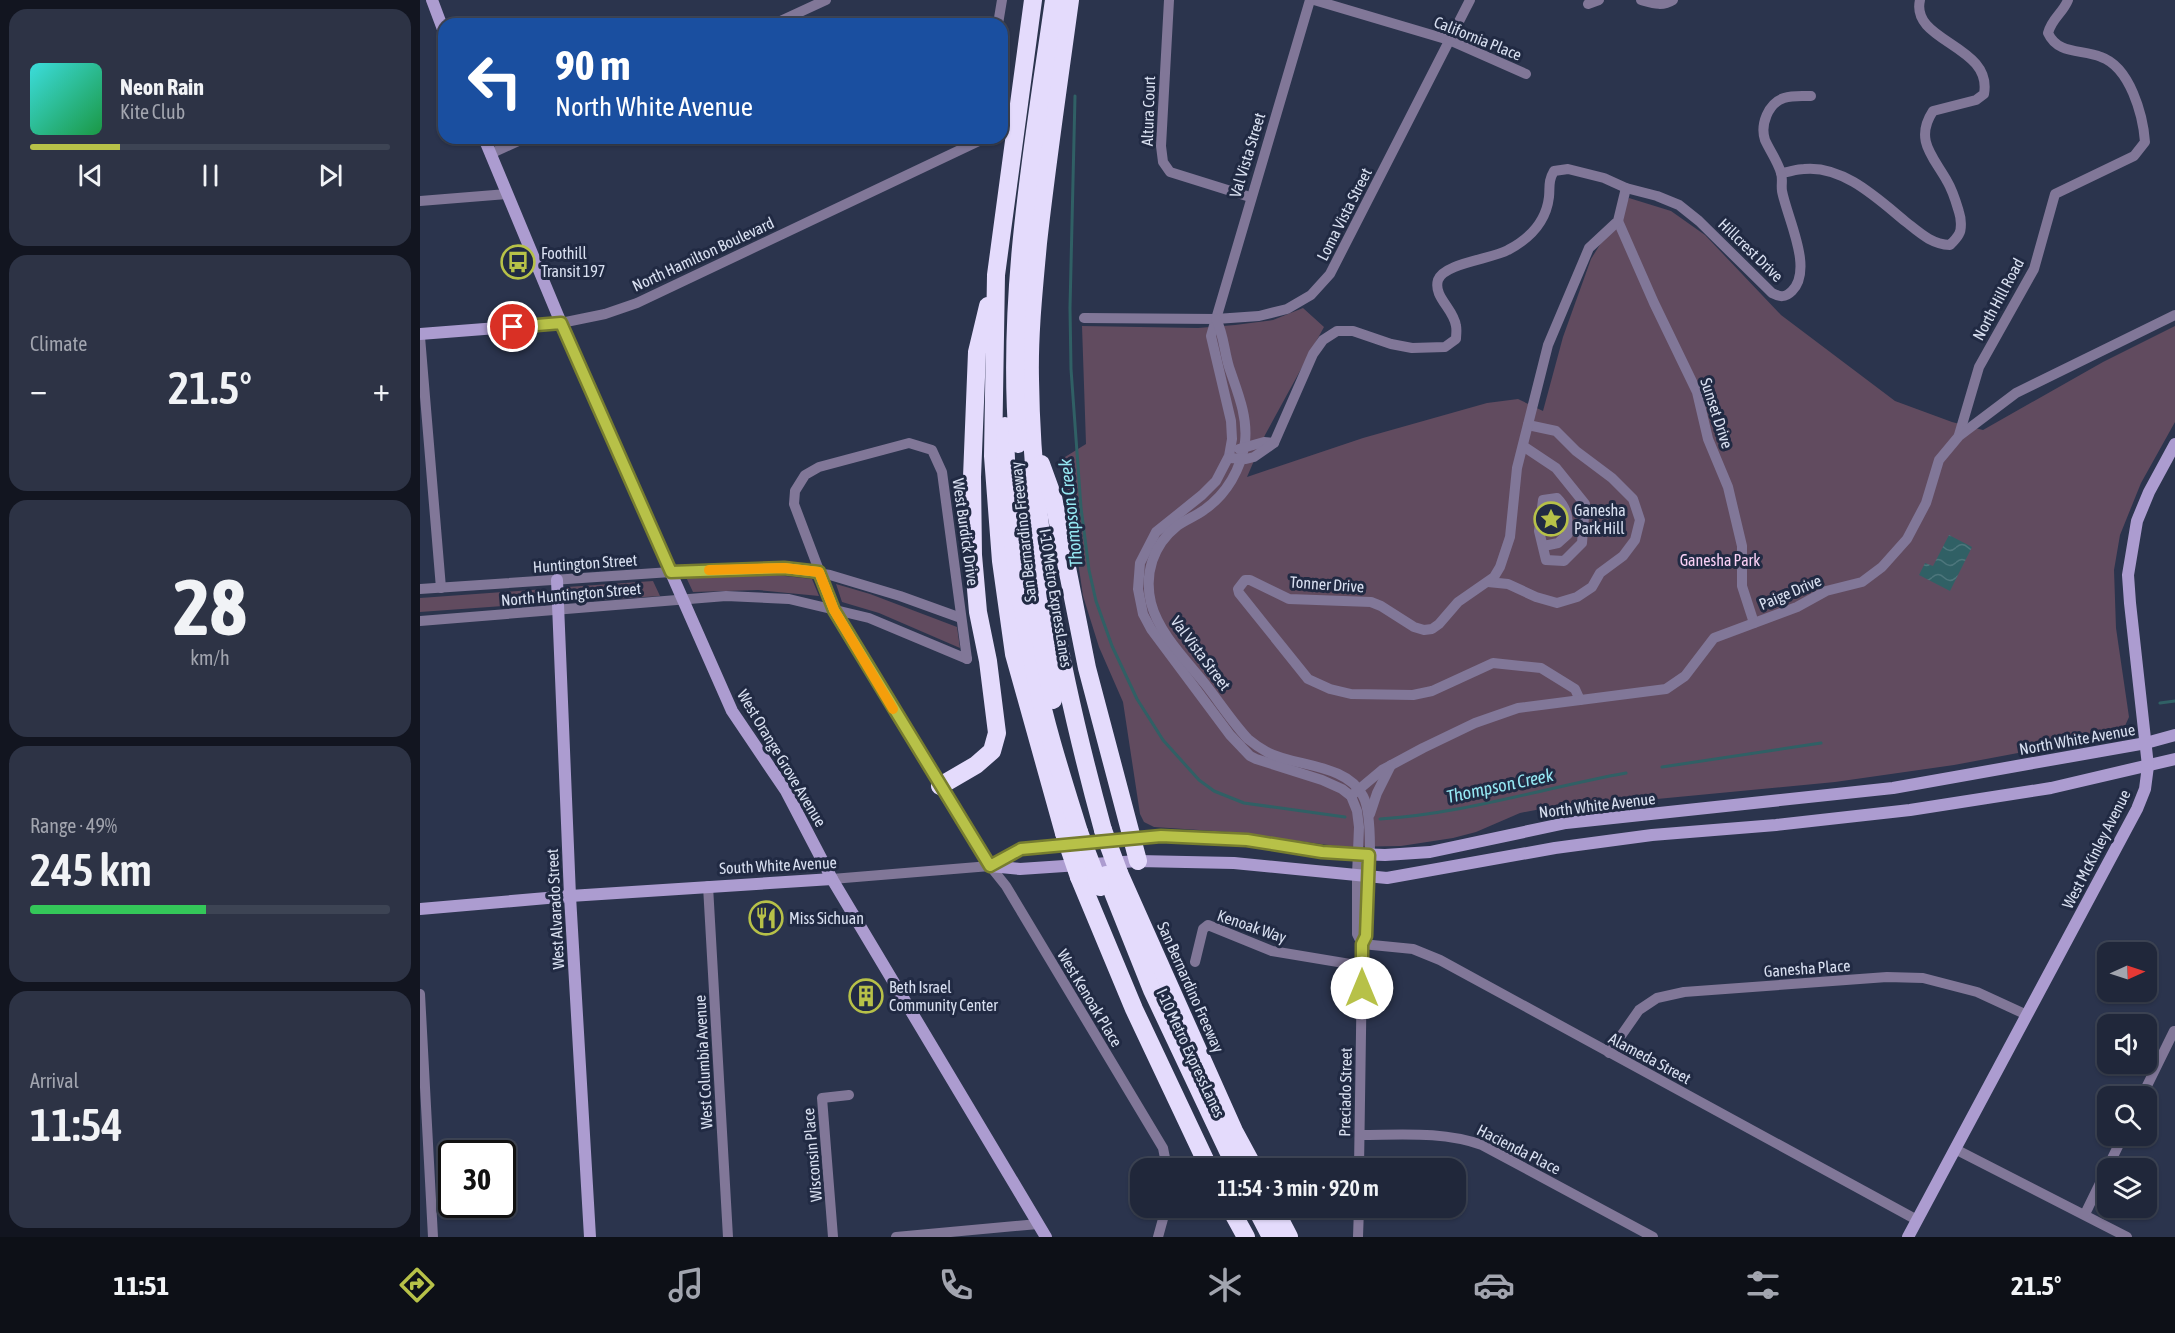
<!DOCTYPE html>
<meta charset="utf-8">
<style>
body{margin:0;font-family:"Asap Condensed",sans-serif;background:#2d3345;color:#f1f3f6;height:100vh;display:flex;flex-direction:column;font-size:22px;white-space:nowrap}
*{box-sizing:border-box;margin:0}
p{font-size:20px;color:#a2a5af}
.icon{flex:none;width:33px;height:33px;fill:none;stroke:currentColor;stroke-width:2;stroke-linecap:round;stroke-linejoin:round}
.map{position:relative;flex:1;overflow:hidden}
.panel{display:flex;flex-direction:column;gap:9px;padding:9px;background:#121520;width:420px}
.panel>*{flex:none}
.top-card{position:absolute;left:18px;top:18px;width:570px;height:126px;border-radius:18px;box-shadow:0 2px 4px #0004,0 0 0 2px #3d4454;background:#1a4fa0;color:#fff;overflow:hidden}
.needle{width:39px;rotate:87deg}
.buttons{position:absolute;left:1677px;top:942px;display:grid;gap:12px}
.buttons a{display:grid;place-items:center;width:60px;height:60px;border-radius:12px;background:#20273a;box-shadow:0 2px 4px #0004,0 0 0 2px #3d4454;font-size:30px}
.speed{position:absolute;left:18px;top:1140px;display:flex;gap:12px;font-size:30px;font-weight:700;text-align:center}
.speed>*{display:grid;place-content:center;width:78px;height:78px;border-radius:50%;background:#20273a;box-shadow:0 2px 4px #0004,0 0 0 2px #3d4454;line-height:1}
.speed .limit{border:3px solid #111;border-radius:9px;background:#fff;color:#111}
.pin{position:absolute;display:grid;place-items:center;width:51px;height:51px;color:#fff;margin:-26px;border:3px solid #fff;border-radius:50%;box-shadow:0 2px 6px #0007}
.me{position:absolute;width:66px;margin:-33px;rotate:0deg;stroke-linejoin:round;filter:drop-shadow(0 0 4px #0008)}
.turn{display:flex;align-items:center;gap:21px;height:126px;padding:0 18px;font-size:27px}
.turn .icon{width:78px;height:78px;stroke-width:2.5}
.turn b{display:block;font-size:42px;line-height:51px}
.big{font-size:45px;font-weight:600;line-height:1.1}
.panel .card{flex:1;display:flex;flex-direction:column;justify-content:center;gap:9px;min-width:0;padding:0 21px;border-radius:18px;background:#2d3345}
.panel .dial{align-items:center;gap:0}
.dial b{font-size:78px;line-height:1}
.song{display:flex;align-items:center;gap:18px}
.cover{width:72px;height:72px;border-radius:9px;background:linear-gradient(135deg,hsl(180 70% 55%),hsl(140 70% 35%))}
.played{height:6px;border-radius:3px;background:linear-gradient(90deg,#b7c148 25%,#3d4454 25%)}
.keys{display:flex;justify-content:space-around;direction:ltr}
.heat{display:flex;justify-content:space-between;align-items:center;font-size:33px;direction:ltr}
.charge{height:9px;border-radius:4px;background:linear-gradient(90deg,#34c759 49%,#3d4454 0)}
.trip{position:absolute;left:710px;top:1158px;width:336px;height:60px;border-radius:18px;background:#20273a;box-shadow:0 2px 4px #0004,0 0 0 2px #3d4454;font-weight:600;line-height:60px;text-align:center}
.tab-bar{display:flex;height:96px;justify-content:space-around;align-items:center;background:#0d1017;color:#a2a5af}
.tab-bar .icon{width:42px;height:42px}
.tab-bar .current{color:#b7c148}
.tab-bar b{font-size:27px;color:#f1f3f6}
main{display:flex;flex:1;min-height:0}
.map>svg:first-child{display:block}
.green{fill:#614b5f}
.water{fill:url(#water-waves)}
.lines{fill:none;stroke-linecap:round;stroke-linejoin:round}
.stream{stroke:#306065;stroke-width:3}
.street{stroke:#817798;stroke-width:10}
.secondary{stroke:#ac9cd0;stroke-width:12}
.highway{stroke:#e4dbfc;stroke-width:18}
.highway-bridge{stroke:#e4dbfc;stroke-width:18}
.route-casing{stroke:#777d2f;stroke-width:15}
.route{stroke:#b7c148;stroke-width:10}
.slow{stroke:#f59e0b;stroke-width:10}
.labels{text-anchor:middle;stroke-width:6;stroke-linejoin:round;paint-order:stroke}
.street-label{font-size:16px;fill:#d9e0f1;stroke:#212a43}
.poi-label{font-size:16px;fill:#d9e0f1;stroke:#212a43;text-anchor:start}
.park-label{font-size:16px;fill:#fad1f6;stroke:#212a43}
.water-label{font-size:18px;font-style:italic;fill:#95e8f3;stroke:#212a43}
</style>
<main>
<section class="panel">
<div class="card">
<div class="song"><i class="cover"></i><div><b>Neon Rain</b><p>Kite Club</p></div></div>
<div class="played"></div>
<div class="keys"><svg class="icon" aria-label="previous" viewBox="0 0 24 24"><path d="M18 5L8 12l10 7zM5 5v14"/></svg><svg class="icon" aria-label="pause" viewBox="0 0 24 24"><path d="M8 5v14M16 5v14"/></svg><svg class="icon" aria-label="next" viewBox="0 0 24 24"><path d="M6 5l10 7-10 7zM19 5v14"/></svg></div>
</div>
<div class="card"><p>Climate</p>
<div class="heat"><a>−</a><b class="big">21.5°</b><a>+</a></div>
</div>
<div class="card dial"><b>28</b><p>km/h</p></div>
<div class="card"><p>Range · 49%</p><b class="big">245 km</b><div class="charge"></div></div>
<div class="card"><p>Arrival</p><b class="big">11:54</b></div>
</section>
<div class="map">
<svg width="1755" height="1237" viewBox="0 0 1755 1237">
<defs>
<pattern id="water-waves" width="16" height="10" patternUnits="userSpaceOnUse" patternTransform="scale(1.5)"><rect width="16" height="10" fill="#306065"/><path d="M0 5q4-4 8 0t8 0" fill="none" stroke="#4d767c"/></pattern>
</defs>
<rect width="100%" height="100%" fill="#2b344d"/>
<g class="green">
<polygon points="1209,198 1251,211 1285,235 1361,315 1475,401 1532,422 1563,430 1683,362 1755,326 1755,422 1721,483 1700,535 1694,570 1696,628 1709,717 1704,728 1695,735 1534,765 1415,782 1237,799 1152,803 1100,813 1056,832 1033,838 981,846 924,847 809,832 734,827 724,822 720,814 703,702 679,647 663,596 647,486 645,457 666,444 662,326 778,328 815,325 853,320 883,308 904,327 845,435 827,477 943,438 1067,403 1098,399 1123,411 1143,337 1171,259"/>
<polygon points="327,572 392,579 399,596 338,590 273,592 266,577"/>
<polygon points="233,581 240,596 148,602 147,587"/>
<polygon points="416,584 450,594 537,627 540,648 459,613 422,602"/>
<polygon points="125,589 127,603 0,612 0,598"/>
</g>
<polygon class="water" points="1529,535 1552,547 1530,591 1499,575 1505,563 1513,566"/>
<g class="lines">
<g class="stream">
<polyline points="655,96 650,308 651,369 661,508 669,570 676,601 692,646 717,699 743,740 779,780 794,791 824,803 925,817"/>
<polyline points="1740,703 1755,701"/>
<polyline points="1242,767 1401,743"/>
<path d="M960,819C1043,814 1123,788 1206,773"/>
</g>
<g class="street">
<polyline points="749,0 741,146 743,162 750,172 830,197"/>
<polyline points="890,0 791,336 811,421 812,439 809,456 796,481 782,495 736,532 720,563 718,589 723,614 731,629 810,735 830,756 836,759 902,780 922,789 931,796 937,811 939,827 937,875 937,934 942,944 942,966 939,1168"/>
<polyline points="894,0 1029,40 1106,74"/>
<path d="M1221,0C1232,3 1242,7 1253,0"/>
<polyline points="1168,4 1179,0"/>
<polyline points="354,24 406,0"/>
<polyline points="578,24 582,0"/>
<polyline points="70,154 105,138"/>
<path d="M1361,173C1369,172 1377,169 1384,169C1423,165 1458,199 1486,222C1500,233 1511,244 1530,245C1533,242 1537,238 1539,234C1542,229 1541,218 1539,212C1536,202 1533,191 1527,181C1513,156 1494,140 1513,111L1556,100L1564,94C1573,45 1490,42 1500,0"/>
<polyline points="0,201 87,194"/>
<polyline points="1198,221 1234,303 1277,392 1288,439 1308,487 1322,546 1322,586 1334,623"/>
<polyline points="664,318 796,319 839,316 867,309 891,295 910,274 1050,0"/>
<path d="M796,319C804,335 804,351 809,367C817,391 828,416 825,442C821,469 807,494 784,510C776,516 765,520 757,526C733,545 724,574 731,603C739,634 767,661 786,685C800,703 813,723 828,739C834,744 840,748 847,752C875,767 926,763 943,796C956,820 947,906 946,936L942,944"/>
<polyline points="141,323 185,314 217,303 561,140 561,138"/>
<polyline points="0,337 21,588"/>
<path d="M1539,435L1559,367L1614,269L1635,194L1714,156L1725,142C1723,115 1710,67 1681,57C1662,49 1638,55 1628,33C1632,18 1643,13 1648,0"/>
<path d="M1103,446L1136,468L1165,504L1162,543L1144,561L1126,560L1119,531L1123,500L1137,498C1148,509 1148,519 1148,534L1138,543L1124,546"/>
<polyline points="819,449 844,442 854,443"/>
<path d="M809,458L826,459L834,457L854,443L893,354L903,340L917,331H933L971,344L992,348L1025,347L1036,339C1036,335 1037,330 1036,326C1034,309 1013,297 1018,280C1024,263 1072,259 1088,250C1109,239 1126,222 1129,197C1130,187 1128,181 1134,171L1148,169L1184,178L1206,188L1237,196L1259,205L1279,221L1352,293C1360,297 1365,298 1372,291C1394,269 1367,218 1362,191C1361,185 1363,179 1361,173C1358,162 1350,151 1345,140C1340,125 1348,103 1364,98C1373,95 1382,96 1391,96"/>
<polyline points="1068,582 1088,584 1116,597 1137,603 1157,597 1172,587 1180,573 1203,556 1215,540 1220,520 1213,499 1192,478 1156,451 1136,431 1108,425"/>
<polyline points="0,589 251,572 364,568 410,575 480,596 541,618"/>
<polyline points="0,621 306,596 369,599 449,618 547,659"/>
<polyline points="1160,700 1155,689 1121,668 1073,663 1012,691 993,695 931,694 910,689 888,679 819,593 818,589 825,580 830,580 869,599 951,602 961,606 994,627 1004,630 1012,629 1019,624 1038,602 1074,577 1080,567 1090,537 1097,468 1128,345 1169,248 1198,221 1206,188"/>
<polyline points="520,786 414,610 374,504 375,491 385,475 399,467 489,443 512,450 522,472 547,659"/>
<polyline points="931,796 962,770 1003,748 1055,723 1098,708 1246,689 1265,676 1294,638 1377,607 1406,591 1442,582 1462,567 1487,539 1506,503 1519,460 1539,436 1596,393 1755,315"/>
<polyline points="950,814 957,793 971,765"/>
<polyline points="412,879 570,866 586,886 743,1148 747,1168"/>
<polyline points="288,886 308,1237"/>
<polyline points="942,944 993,949 1020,960 1497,1220"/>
<polyline points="775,962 783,929 788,925 852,951 942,966"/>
<polyline points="0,994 13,1237"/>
<polyline points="1189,1053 1219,1010 1237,998 1264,992 1467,977 1503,978 1557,992 1607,1015"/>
<polyline points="1722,1096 1754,1031"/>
<path d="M940,1135C981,1135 1022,1131 1062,1145L1233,1237"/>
<polyline points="1535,1149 1707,1237"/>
<polyline points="1665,1214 1703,1136"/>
<polyline points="413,1237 402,1098 429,1095"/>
<polyline points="476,1237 618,1224"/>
<polyline points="738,1237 746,1208"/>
<polyline points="938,1237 939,1208"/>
</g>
<g class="secondary">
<polyline points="12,0 24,32"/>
<polyline points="64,138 141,323 312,711 366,791 412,879 626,1237"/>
<polyline points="0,334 141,323"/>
<polyline points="137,580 150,896 170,1237"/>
<polyline points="520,786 570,866"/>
<polyline points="570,866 601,849 741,836 827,840 902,852 937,854 965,855 1010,852 1146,823 1473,788 1726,743 1755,735"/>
<polyline points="570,866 600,869 718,861 814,863 967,878 1135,848 1232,835 1356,825 1490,810 1631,788 1755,759"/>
<polyline points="0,909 150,896 412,879"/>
<polyline points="1488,1237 1717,809 1725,789 1728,766 1710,603 1708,575 1717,521 1729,492 1755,444"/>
</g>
<g class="highway">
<polyline points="613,0 576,275 573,456 581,561 594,654 644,833"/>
<path d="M650,0C639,81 627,162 618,243C614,288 609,333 610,379C612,535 642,680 683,830"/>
<path d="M585,426C586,509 598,593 615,674C626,728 643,780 659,832"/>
<path d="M598,444C586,295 613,147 634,0"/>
<polyline points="621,464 633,497 667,668 718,861"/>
<path d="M601,487C608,558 617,630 633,700"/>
<polyline points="520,786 556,765 572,751 577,733 568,661 558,612 553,555 552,477 557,352 568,306"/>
<polyline points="699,873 814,1131 834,1168"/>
<polyline points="686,875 732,990 816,1168"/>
<polyline points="659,877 714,1009 789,1168"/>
<polyline points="810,1208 826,1237"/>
<polyline points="836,1208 851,1237"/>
<polyline points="854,1208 869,1237"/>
</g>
<g class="highway-bridge">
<polyline points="683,830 699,873"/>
<polyline points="659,832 680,887"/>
<polyline points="644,833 659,877"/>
</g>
</g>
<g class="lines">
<defs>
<polyline id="route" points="93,327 141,323 251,572 364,568 399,572 414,610 570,866 601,849 741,836 827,840 902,852 949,855 946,936 942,944 942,988"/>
</defs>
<use href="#route" class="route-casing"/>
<use href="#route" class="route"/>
<polyline class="slow" points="289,570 364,568 399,572 414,610 473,709"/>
</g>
<defs>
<symbol id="bus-ring" viewBox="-11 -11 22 22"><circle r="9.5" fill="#212a43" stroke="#b7c148" stroke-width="1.5"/><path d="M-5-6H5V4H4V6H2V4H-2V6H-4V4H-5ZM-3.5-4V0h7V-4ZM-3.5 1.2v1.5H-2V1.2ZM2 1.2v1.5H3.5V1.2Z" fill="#b7c148"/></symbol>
<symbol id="sight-ring" viewBox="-11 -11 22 22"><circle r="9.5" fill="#212a43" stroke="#b7c148" stroke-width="1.5"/><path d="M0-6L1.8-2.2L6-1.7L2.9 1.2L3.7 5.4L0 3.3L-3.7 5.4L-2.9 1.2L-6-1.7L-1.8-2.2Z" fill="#b7c148"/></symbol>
<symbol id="restaurant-ring" viewBox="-11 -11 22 22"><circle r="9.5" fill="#212a43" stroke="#b7c148" stroke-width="1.5"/><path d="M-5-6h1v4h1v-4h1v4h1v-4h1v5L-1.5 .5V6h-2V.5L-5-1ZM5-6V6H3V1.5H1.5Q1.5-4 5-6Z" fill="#b7c148"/></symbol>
<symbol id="building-ring" viewBox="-11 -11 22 22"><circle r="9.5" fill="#212a43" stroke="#b7c148" stroke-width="1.5"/><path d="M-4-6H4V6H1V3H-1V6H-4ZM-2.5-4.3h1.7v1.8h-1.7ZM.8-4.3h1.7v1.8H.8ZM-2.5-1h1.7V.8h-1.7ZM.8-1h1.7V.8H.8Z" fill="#b7c148"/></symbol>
</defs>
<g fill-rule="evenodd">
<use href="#bus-ring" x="79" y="243" width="38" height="38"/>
<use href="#sight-ring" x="1112" y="500" width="38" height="38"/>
<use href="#restaurant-ring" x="327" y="899" width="38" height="38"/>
<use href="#building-ring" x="427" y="977" width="38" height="38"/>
</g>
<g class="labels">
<g class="street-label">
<text transform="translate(1058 38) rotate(22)" y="6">California Place</text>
<text transform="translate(728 111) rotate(-88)" y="6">Altura Court</text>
<text transform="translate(827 155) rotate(-73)" y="6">Val Vista Street</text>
<text transform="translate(924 214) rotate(-63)" y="6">Loma Vista Street</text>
<text transform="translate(1331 250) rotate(44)" y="6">Hillcrest Drive</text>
<text transform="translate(283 254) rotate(-25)" y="6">North Hamilton Boulevard</text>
<text transform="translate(1578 299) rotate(-62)" y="6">North Hill Road</text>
<text transform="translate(1297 413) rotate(72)" y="6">Sunset Drive</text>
<text transform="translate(546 532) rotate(82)" y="6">West Burdick Drive</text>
<text transform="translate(603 532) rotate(-96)" y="6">San Bernardino Freeway</text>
<text transform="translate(165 563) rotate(-4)" y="6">Huntington Street</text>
<text transform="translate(907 584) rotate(4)" y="6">Tonner Drive</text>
<text transform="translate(1370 592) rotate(-23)" y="6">Paige Drive</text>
<text transform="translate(151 594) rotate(-5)" y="6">North Huntington Street</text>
<text transform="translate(636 598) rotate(81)" y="6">I-10 Metro ExpressLanes</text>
<text transform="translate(781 653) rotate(53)" y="6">Val Vista Street</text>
<text transform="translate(1657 739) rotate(-10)" y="6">North White Avenue</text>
<text transform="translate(362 758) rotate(59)" y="6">West Orange Grove Avenue</text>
<text transform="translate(1177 805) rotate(-7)" y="6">North White Avenue</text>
<text transform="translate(1676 849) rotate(-63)" y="6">West McKinley Avenue</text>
<text transform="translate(358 865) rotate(-3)" y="6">South White Avenue</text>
<text transform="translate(135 909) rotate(-93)" y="6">West Alvarado Street</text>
<text transform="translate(832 926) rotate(19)" y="6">Kenoak Way</text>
<text transform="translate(1387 968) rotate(-4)" y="6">Ganesha Place</text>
<text transform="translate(771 987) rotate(66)" y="6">San Bernardino Freeway</text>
<text transform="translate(670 998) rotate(59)" y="6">West Kenoak Place</text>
<text transform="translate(771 1053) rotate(65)" y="6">I-10 Metro ExpressLanes</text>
<text transform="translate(1230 1058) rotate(28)" y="6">Alameda Street</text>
<text transform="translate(283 1062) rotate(-93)" y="6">West Columbia Avenue</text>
<text transform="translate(925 1092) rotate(-89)" y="6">Preciado Street</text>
<text transform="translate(1099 1149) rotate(27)" y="6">Hacienda Place</text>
<text transform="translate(392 1155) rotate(-95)" y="6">Wisconsin Place</text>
</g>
<g class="poi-label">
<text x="121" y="259">Foothill<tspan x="121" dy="18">Transit 197</tspan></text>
<text x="1154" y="516">Ganesha<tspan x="1154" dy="18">Park Hill</tspan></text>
<text x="369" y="924">Miss Sichuan</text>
<text x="469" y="993">Beth Israel<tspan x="469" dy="18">Community Center</tspan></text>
</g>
<g class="park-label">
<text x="1300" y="566">Ganesha Park</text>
</g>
<g class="water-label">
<text transform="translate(651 513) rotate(-96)" y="6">Thompson Creek</text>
<text transform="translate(1080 786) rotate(-12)" y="6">Thompson Creek</text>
</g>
</g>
</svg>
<div class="buttons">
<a><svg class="needle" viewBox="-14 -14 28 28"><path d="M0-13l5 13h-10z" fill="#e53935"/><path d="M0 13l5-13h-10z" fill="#a2a5af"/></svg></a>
<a><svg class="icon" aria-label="sound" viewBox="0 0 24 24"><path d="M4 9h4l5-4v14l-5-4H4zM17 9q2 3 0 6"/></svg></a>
<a><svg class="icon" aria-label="search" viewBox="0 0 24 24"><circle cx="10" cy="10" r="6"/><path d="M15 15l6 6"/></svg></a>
<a><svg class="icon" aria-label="layers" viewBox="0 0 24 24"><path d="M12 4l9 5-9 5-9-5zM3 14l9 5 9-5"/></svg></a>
</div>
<div class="speed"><div class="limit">30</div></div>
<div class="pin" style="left:93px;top:327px;background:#d93025"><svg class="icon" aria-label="arrive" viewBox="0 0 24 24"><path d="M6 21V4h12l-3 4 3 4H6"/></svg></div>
<svg class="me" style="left:942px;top:988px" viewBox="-20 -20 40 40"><circle r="19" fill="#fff"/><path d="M0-13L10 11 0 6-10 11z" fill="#b7c148"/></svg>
<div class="trip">11:54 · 3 min · 920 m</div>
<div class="top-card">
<div class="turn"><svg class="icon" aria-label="left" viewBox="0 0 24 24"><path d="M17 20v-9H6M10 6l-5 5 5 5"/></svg><div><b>90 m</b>North White Avenue</div></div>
</div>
</div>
</main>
<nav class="tab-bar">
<b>11:51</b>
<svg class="icon current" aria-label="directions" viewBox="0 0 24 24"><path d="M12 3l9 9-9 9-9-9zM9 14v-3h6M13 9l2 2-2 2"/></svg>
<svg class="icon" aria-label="music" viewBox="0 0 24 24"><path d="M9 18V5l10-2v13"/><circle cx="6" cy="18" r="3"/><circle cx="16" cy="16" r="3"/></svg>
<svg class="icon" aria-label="phone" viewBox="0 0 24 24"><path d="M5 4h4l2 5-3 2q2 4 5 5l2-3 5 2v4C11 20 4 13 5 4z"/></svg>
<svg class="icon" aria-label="climate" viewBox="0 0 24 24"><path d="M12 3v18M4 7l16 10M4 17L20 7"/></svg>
<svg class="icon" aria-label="car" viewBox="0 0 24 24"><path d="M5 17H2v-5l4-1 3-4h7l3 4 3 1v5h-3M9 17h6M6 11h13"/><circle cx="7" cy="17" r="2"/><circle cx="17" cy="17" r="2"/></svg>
<svg class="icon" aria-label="filters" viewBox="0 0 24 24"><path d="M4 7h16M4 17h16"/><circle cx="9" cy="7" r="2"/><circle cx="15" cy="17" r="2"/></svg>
<b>21.5°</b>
</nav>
